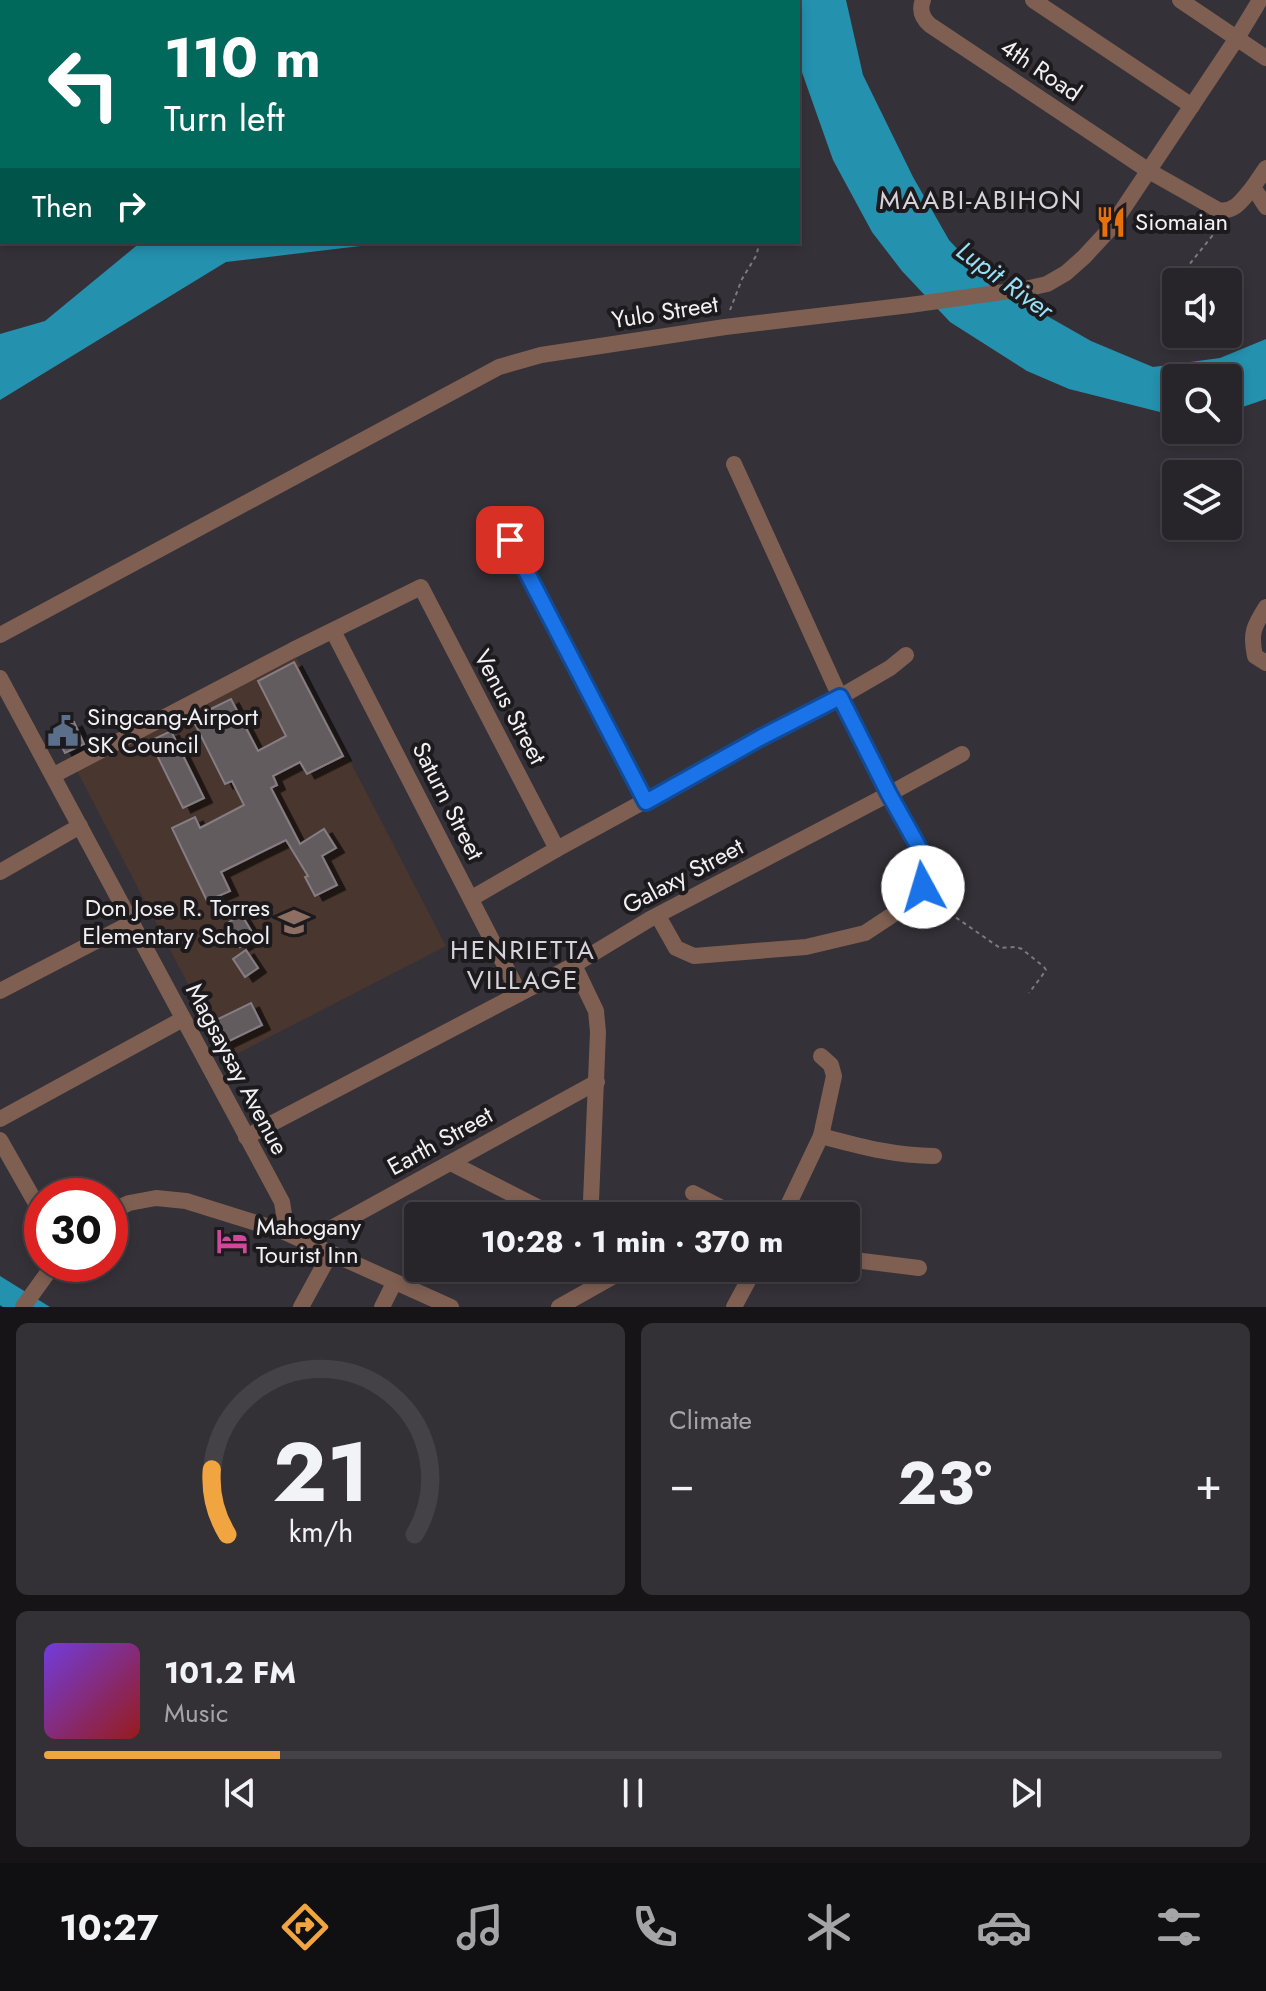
<!DOCTYPE html>
<meta charset="utf-8">
<style>
body{margin:0;font-family:Jost,sans-serif;background:#343136;color:#f1f3f6;height:100vh;display:flex;flex-direction:column;font-size:30px;white-space:nowrap}
*{box-sizing:border-box;margin:0}
p{font-size:26px;color:#a5a5a8}
.icon{flex:none;width:44px;height:44px;fill:none;stroke:currentColor;stroke-width:2;stroke-linecap:round;stroke-linejoin:round}
.map{position:relative;height:1307px;overflow:hidden}
.details{display:flex;flex-direction:column;gap:16px;padding:16px;background:#161417;flex:1}
.details>*{flex:none}
.banner{position:absolute;left:0px;top:0px;width:800px;height:244px;box-shadow:0 4px 12px #0003,0 0 0 2px #444247;background:#00695c;color:#fff;overflow:hidden}
.fabs{position:absolute;left:1162px;top:268px;display:grid;gap:16px}
.fabs a{display:grid;place-items:center;width:80px;height:80px;border-radius:8px;background:#28252a;box-shadow:0 4px 12px #0003,0 0 0 2px #444247;font-size:40px}
.speed{position:absolute;left:24px;top:1178px;display:flex;gap:16px;font-size:40px;font-weight:700;text-align:center}
.speed>*{display:grid;place-content:center;width:104px;height:104px;border-radius:50%;background:#28252a;box-shadow:0 4px 12px #0003,0 0 0 2px #444247;line-height:1}
.speed .limit{border:12px solid #d22;background:#fff;color:#111}
.pin{position:absolute;display:grid;place-items:center;width:68px;height:68px;color:#fff;margin:-34px;border-radius:16px;box-shadow:0 4px 12px #0006}
.me{position:absolute;width:88px;margin:-44px;rotate:354deg;stroke-linejoin:round;filter:drop-shadow(0 0 6px #0008)}
.turn{display:flex;align-items:center;gap:28px;height:168px;padding:0 32px;font-size:36px}
.turn .icon{width:104px;height:104px;stroke-width:2.5}
.turn b{display:block;font-size:56px;line-height:68px}
.then{display:flex;align-items:center;height:76px;padding:0 32px;background:#0003;gap:16px;font-size:30px}
.big{font-size:60px;font-weight:700;line-height:1.1}
.details .tile{flex:1;display:flex;flex-direction:column;justify-content:center;gap:12px;min-width:0;padding:0 28px;border-radius:12px;background:#343136}
.details .dial{align-items:center;gap:0}
.dial svg{height:208px;overflow:visible;fill:none;stroke:#444247;stroke-width:7;stroke-linecap:round;text-anchor:middle}
.dial text{fill:#f1f3f6;stroke:none}
.song{display:flex;align-items:center;gap:24px}
.cover{width:96px;height:96px;border-radius:12px;background:linear-gradient(135deg,hsl(260 70% 55%),hsl(0 70% 35%))}
.played{height:8px;border-radius:4px;background:linear-gradient(90deg,#f1a540 20%,#444247 20%)}
.keys{display:flex;justify-content:space-around;direction:ltr}
.heat{display:flex;justify-content:space-between;align-items:center;font-size:44px;direction:ltr}
.details .tiles{flex:1;display:grid;gap:16px;grid-template-columns:1fr 1fr}
.tile:last-child{grid-column:span 2}
.trip{position:absolute;left:404px;top:1202px;width:456px;height:80px;border-radius:8px;background:#28252a;box-shadow:0 4px 12px #0003,0 0 0 2px #444247;font-weight:700;line-height:80px;text-align:center}
.dock{display:flex;height:128px;justify-content:space-around;align-items:center;background:#100f11;color:#a5a5a8}
.dock .icon{width:56px;height:56px}
.dock .selected{color:#f1a540}
.dock b{font-size:36px;color:#f1f3f6}
.map>svg:first-child{display:block}
.education{fill:#49362e}
.water{fill:#2491af}
.building{fill:#625b5f;stroke:#857d83;stroke-width:2;filter:url(#shadow)}
.lines{fill:none;stroke-linecap:round;stroke-linejoin:round}
.path{stroke:#7c797f;stroke-width:2;stroke-dasharray:4 4;stroke-linecap:butt}
.minor{stroke:#7f5f52;stroke-width:16}
.route-casing{stroke:#114b97;stroke-width:20}
.route{stroke:#1a73e8;stroke-width:14}
.labels{text-anchor:middle;stroke-width:8;stroke-linejoin:round;paint-order:stroke}
.street-label{font-size:24px;fill:#f3f0f4;stroke:#1c1a1d}
.poi-label{font-size:24px;fill:#f3f0f4;stroke:#1c1a1d;text-anchor:start}
.neighbourhood-label{font-size:26px;letter-spacing:2px;fill:#d7d2da;stroke:#1c1a1d}
.water-label{font-size:26px;font-style:italic;fill:#97e0f8;stroke:#1c1a1d}
</style>
<div class="map">
<svg width="1266" height="1307" viewBox="0 0 1266 1307">
<defs>
<filter id="shadow"><feDropShadow dx="8" dy="4.5" stdDeviation="0" flood-color="#0009"/></filter>
</defs>
<rect width="100%" height="100%" fill="#353138"/>
<polygon class="education" points="295,655 446,946 227,1059 76,769"/>
<g class="water">
<polygon points="243,0 451,0 451,2 240,2"/>
<polygon points="781,0 846,0 863,75 913,177 949,240 989,283 1091,341 1153,367 1220,358 1266,339 1266,399 1228,412 1228,378 1176,378 1176,413 1164,413 1069,389 1027,371 950,322 902,271 872,232 833,160 798,61 798,2 781,2"/>
<polygon points="141,242 373,242 369,245 226,262 0,400 0,334 45,321"/>
<polygon points="0,1276 50,1307 3,1307 0,1305"/>
</g>
<g class="building">
<polygon points="294,662 343,756 307,774 300,762 273,776 277,785 271,788 300,844 324,829 336,848 322,856 337,885 315,896 305,877 308,876 286,840 221,872 230,891 207,901 172,828 195,817 200,828 244,805 232,781 225,784 192,718 231,699 258,751 286,736 258,681"/>
<polygon points="74,722 84,744 65,753 54,731"/>
<polygon points="171,731 204,798 183,808 150,741"/>
<polygon points="241,914 255,937 240,947 225,925"/>
<polygon points="246,950 258,968 245,977 233,959"/>
<polygon points="251,1003 262,1025 221,1045 210,1023"/>
</g>
<g class="lines">
<g class="path">
<polyline points="722,2 723,0"/>
<polyline points="1180,276 1221,225"/>
<polyline points="730,310 742,279 756,256 760,242"/>
<polyline points="931,898 935,903 1000,948 1016,947 1022,949 1044,967 1046,970 1044,973 1029,993"/>
</g>
<g class="minor">
<polyline points="83,0 85,2"/>
<polyline points="173,0 174,2"/>
<path d="M923,0C919,10 922,18 930,25L1149,171L1218,210C1235,213 1243,199 1253,187"/>
<polyline points="1033,0 1192,106"/>
<polyline points="1180,0 1266,58"/>
<polyline points="38,2 41,0"/>
<polyline points="1266,168 1253,187 1266,207"/>
<polyline points="497,514 646,802"/>
<path d="M1266,607C1254,626 1250,633 1255,656L1266,663"/>
<polyline points="333,631 519,993"/>
<polyline points="0,635 499,367 541,355 725,327 910,305 1025,289 1047,284 1066,273 1084,257 1109,230 1237,38 1260,0"/>
<polyline points="0,678 282,1202 285,1221 282,1231"/>
<polyline points="54,775 293,650 421,587 557,849"/>
<polyline points="0,872 80,826"/>
<polyline points="472,898 557,849 760,738 840,697 890,668 906,655"/>
<polyline points="658,916 676,948 694,956 806,947 865,933 909,904 923,887 927,872 918,846 889,794 840,697 734,464"/>
<polyline points="574,965 596,1011 598,1032 591,1201 586,1216"/>
<polyline points="0,991 131,923"/>
<polyline points="821,1056 831,1065 834,1076 821,1136"/>
<polyline points="0,1119 183,1019"/>
<polyline points="246,1137 574,965 650,919 889,794 962,754"/>
<polyline points="0,1140 42,1214"/>
<polyline points="451,1163 555,1216"/>
<polyline points="693,1193 738,1216"/>
<polyline points="110,1212 129,1203 156,1198 186,1201 282,1231 451,1307"/>
<path d="M783,1216L821,1136C859,1146 894,1156 934,1156"/>
<polyline points="306,1242 597,1082"/>
<polyline points="846,1259 919,1268"/>
<polyline points="23,1307 54,1264"/>
<polyline points="301,1307 330,1254"/>
<polyline points="382,1307 394,1283"/>
<polyline points="559,1307 628,1268"/>
<polyline points="734,1307 755,1268"/>
</g>
</g>
<g class="lines">
<defs>
<polyline id="route" points="510,540 646,802 760,738 840,697 889,794 918,846 927,872 923,887"/>
</defs>
<use href="#route" class="route-casing"/>
<use href="#route" class="route"/>
</g>
<defs>
<symbol id="restaurant-bare" viewBox="-9 -9 18 18"><path d="M-5-6h1v4h1v-4h1v4h1v-4h1v5L-1.5 .5V6h-2V.5L-5-1ZM5-6V6H3V1.5H1.5Q1.5-4 5-6Z" fill="#e8710a" stroke="#1c1a1d" stroke-width="2.5" paint-order="stroke"/></symbol>
<symbol id="civic-bare" viewBox="-9 -9 18 18"><path d="M-.6-6.5H3V-4.5H.6V-3L4-1V1h2V6H-6V1h2V-1L-.6-3ZM-1.2 2.5V6h2.4V2.5Z" fill="#5c6f8a" stroke="#1c1a1d" stroke-width="2.5" paint-order="stroke"/></symbol>
<symbol id="school-bare" viewBox="-9 -9 18 18"><path d="M0-5L7-2L0 1L-7-2ZM-4 1L0 2.5L4 1V4Q0 6-4 4Z" fill="#8d6e63" stroke="#1c1a1d" stroke-width="2.5" paint-order="stroke"/></symbol>
<symbol id="hotel-bare" viewBox="-9 -9 18 18"><path d="M-6-4.5h1.5V1H6V5H4.5V3h-9V5H-6ZM-4 0a1.8 1.8 0 1 1 3.6 0ZM.5 0V-2.5h3Q6-2.5 6 0Z" fill="#d1479c" stroke="#1c1a1d" stroke-width="2.5" paint-order="stroke"/></symbol>
</defs>
<g fill-rule="evenodd">
<use href="#restaurant-bare" x="1089" y="200" width="44" height="44"/>
<use href="#civic-bare" x="41" y="709" width="44" height="44"/>
<use href="#school-bare" x="272" y="900" width="44" height="44"/>
<use href="#hotel-bare" x="210" y="1219" width="44" height="44"/>
</g>
<g class="labels">
<g class="street-label">
<text transform="translate(1041 70) rotate(34)" y="8">4th Road</text>
<text transform="translate(665 312) rotate(-9)" y="8">Yulo Street</text>
<text transform="translate(510 707) rotate(62)" y="8">Venus Street</text>
<text transform="translate(448 801) rotate(63)" y="8">Saturn Street</text>
<text transform="translate(683 876) rotate(-28)" y="8">Galaxy Street</text>
<text transform="translate(237 1069) rotate(62)" y="8">Magsaysay Avenue</text>
<text transform="translate(440 1141) rotate(-29)" y="8">Earth Street</text>
</g>
<g class="poi-label">
<text x="1135" y="230">Siomaian</text>
<text x="87" y="725">Singcang-Airport<tspan x="87" dy="28">SK Council</tspan></text>
<text x="270" y="916" text-anchor="end">Don Jose R. Torres<tspan x="270" dy="28">Elementary School</tspan></text>
<text x="256" y="1235">Mahogany<tspan x="256" dy="28">Tourist Inn</tspan></text>
</g>
<g class="neighbourhood-label">
<text x="981" y="209">MAABI-ABIHON</text>
<text x="523" y="959">HENRIETTA<tspan x="523" dy="30">VILLAGE</tspan></text>
</g>
<g class="water-label">
<text transform="translate(1005 280) rotate(36)" y="9">Lupit River</text>
</g>
</g>
</svg>
<div class="fabs">
<a><svg class="icon" aria-label="sound" viewBox="0 0 24 24"><path d="M4 9h4l5-4v14l-5-4H4zM17 9q2 3 0 6"/></svg></a>
<a><svg class="icon" aria-label="search" viewBox="0 0 24 24"><circle cx="10" cy="10" r="6"/><path d="M15 15l6 6"/></svg></a>
<a><svg class="icon" aria-label="layers" viewBox="0 0 24 24"><path d="M12 4l9 5-9 5-9-5zM3 14l9 5 9-5"/></svg></a>
</div>
<div class="speed"><div class="limit">30</div></div>
<div class="pin" style="left:510px;top:540px;background:#d93025"><svg class="icon" aria-label="arrive" viewBox="0 0 24 24"><path d="M6 21V4h12l-3 4 3 4H6"/></svg></div>
<svg class="me" style="left:923px;top:887px" viewBox="-20 -20 40 40"><circle r="19" fill="#fff"/><path d="M0-13L10 11 0 6-10 11z" fill="#1a73e8"/></svg>
<div class="trip">10:28 · 1 min · 370 m</div>
<div class="banner">
<div class="turn"><svg class="icon" aria-label="left" viewBox="0 0 24 24"><path d="M17 20v-9H6M10 6l-5 5 5 5"/></svg><div><b>110 m</b>Turn left</div></div>
<div class="then">Then<svg class="icon" aria-label="right" viewBox="0 0 24 24"><path d="M7 20v-9h11M14 6l5 5-5 5"/></svg></div>
</div>
</div>
<section class="details">
<div class="tiles">
<div class="tile dial"><svg viewBox="0 0 100 80">
<path d="M14 69A42 42 0 1 1 86 69"/>
<path d="M14 69A42 42 0 0 1 8 44" stroke="#f1a540"/>
<text x="50" y="56" font-size="32" font-weight="700">21</text>
<text x="50" y="72" font-size="11">km/h</text>
</svg></div>
<div class="tile"><p>Climate</p>
<div class="heat"><a>−</a><b class="big">23°</b><a>+</a></div>
</div>
<div class="tile">
<div class="song"><i class="cover"></i><div><b>101.2 FM</b><p>Music</p></div></div>
<div class="played"></div>
<div class="keys"><svg class="icon" aria-label="previous" viewBox="0 0 24 24"><path d="M18 5L8 12l10 7zM5 5v14"/></svg><svg class="icon" aria-label="pause" viewBox="0 0 24 24"><path d="M8 5v14M16 5v14"/></svg><svg class="icon" aria-label="next" viewBox="0 0 24 24"><path d="M6 5l10 7-10 7zM19 5v14"/></svg></div>
</div>
</div>
</section>
<nav class="dock">
<b>10:27</b>
<svg class="icon selected" aria-label="directions" viewBox="0 0 24 24"><path d="M12 3l9 9-9 9-9-9zM9 14v-3h6M13 9l2 2-2 2"/></svg>
<svg class="icon" aria-label="music" viewBox="0 0 24 24"><path d="M9 18V5l10-2v13"/><circle cx="6" cy="18" r="3"/><circle cx="16" cy="16" r="3"/></svg>
<svg class="icon" aria-label="phone" viewBox="0 0 24 24"><path d="M5 4h4l2 5-3 2q2 4 5 5l2-3 5 2v4C11 20 4 13 5 4z"/></svg>
<svg class="icon" aria-label="climate" viewBox="0 0 24 24"><path d="M12 3v18M4 7l16 10M4 17L20 7"/></svg>
<svg class="icon" aria-label="car" viewBox="0 0 24 24"><path d="M5 17H2v-5l4-1 3-4h7l3 4 3 1v5h-3M9 17h6M6 11h13"/><circle cx="7" cy="17" r="2"/><circle cx="17" cy="17" r="2"/></svg>
<svg class="icon" aria-label="filters" viewBox="0 0 24 24"><path d="M4 7h16M4 17h16"/><circle cx="9" cy="7" r="2"/><circle cx="15" cy="17" r="2"/></svg>
</nav>
